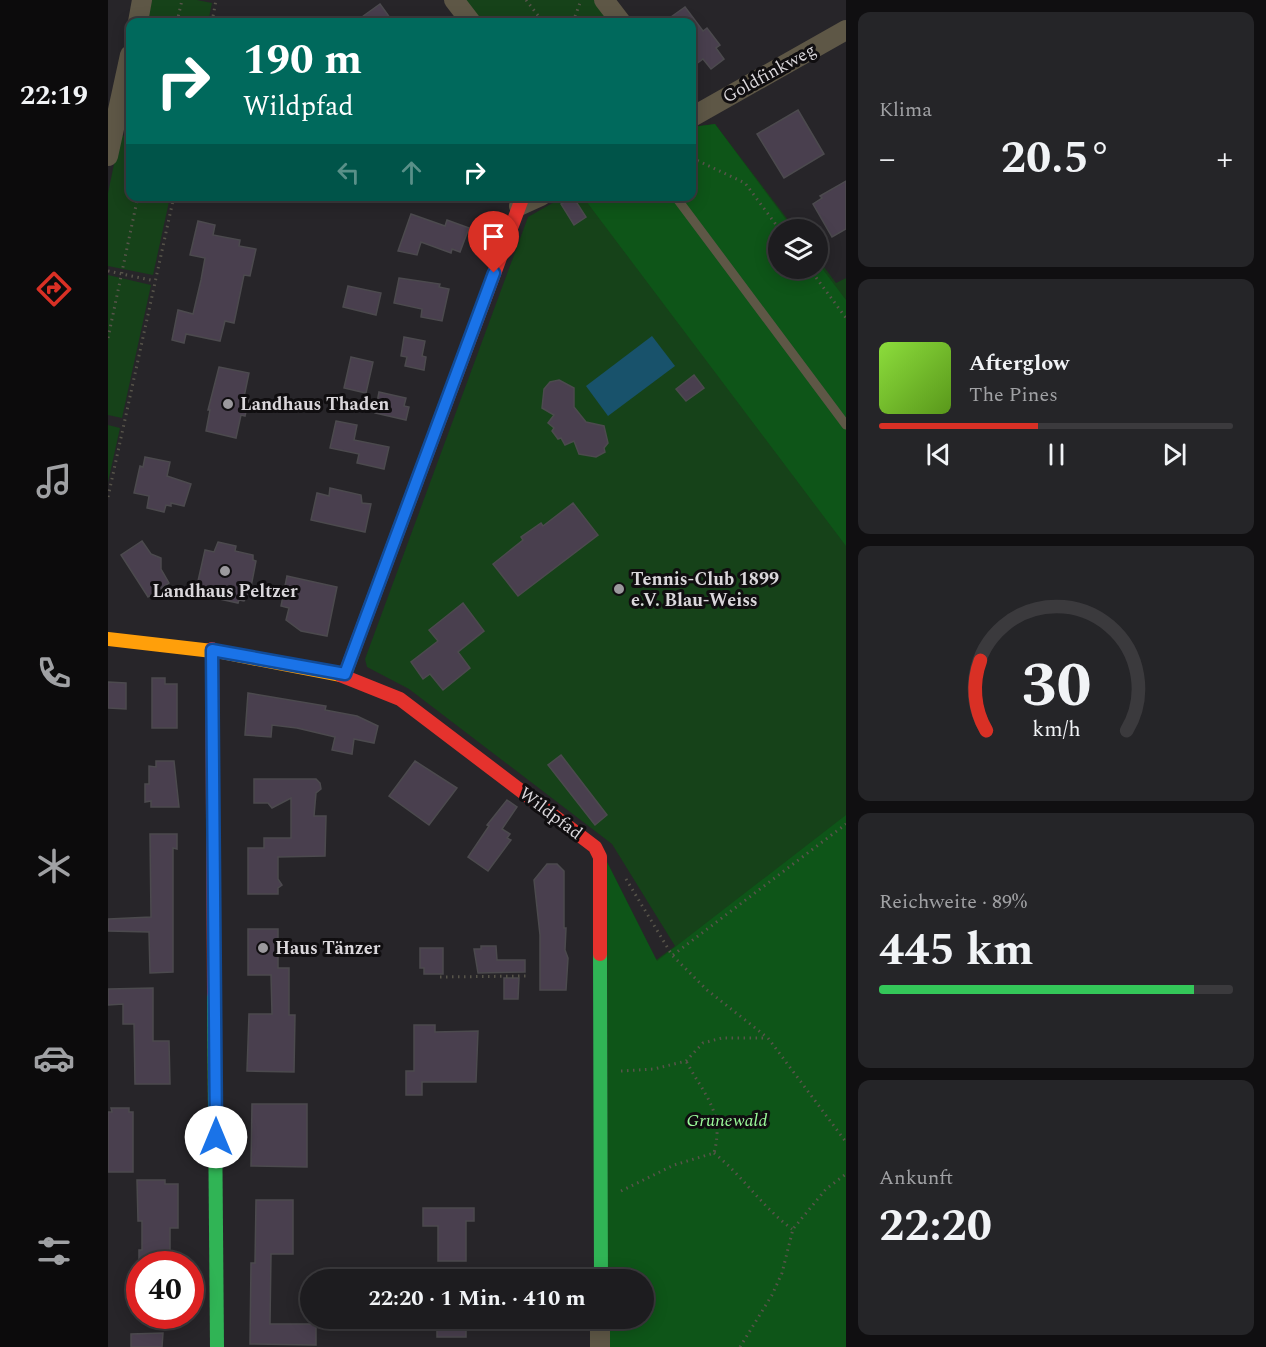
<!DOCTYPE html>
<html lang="de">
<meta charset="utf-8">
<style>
body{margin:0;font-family:Spectral,serif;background:#252528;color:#f1f3f6;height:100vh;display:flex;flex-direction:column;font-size:22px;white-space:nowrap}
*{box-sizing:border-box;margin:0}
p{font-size:20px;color:#a0a1a4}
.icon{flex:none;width:33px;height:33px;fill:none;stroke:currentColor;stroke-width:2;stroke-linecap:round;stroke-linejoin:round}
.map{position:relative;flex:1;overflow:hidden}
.side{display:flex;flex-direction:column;gap:12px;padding:12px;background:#100f11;width:420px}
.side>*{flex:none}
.guide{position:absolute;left:18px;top:18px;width:570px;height:183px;border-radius:12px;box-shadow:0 3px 15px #0003,0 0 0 2px #3b3a3d;background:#00695c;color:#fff;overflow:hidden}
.tools{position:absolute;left:660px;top:219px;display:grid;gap:12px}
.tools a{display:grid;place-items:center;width:60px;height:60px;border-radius:50%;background:#1d1c1f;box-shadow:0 3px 15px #0003,0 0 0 2px #3b3a3d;font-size:30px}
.speed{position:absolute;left:18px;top:1251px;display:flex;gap:12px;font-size:30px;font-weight:700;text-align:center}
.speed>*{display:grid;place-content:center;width:78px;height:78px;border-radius:50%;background:#1d1c1f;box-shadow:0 3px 15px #0003,0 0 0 2px #3b3a3d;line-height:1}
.speed .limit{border:9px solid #d22;background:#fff;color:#111}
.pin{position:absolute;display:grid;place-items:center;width:51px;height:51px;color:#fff;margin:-62px -26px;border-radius:50% 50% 50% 0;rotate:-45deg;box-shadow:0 0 6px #0007}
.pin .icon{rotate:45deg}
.me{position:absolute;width:66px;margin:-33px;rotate:0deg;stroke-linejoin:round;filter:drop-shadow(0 0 4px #0008)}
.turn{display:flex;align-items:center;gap:21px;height:126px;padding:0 18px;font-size:27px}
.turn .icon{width:78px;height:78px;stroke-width:2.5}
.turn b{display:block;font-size:42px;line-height:51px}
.lanes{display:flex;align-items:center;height:57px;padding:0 18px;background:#0003;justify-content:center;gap:30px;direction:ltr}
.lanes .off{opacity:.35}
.big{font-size:45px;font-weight:700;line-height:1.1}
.side .widget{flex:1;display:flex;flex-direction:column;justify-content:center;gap:9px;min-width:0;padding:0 21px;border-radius:12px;background:#252528}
.side .dial{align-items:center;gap:0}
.dial svg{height:156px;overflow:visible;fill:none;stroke:#3b3a3d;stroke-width:7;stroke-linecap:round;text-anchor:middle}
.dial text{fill:#f1f3f6;stroke:none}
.song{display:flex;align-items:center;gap:18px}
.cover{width:72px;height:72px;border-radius:9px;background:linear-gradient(135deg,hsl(90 70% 55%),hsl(90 70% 35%))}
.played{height:6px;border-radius:3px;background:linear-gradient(90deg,#d93025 45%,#3b3a3d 45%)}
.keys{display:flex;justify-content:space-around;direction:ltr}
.heat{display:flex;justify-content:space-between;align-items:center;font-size:33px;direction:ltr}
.charge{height:9px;border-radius:4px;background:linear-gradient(90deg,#34c759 89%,#3b3a3d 0)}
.trip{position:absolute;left:192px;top:1269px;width:354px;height:60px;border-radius:30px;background:#1d1c1f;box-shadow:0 3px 15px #0003,0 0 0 2px #3b3a3d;font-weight:700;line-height:60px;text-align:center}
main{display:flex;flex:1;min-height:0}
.menu{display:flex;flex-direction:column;width:108px;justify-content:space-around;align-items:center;background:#0c0b0c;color:#a0a1a4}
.menu .icon{width:42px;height:42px}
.menu .current{color:#d93025}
.menu b{font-size:27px;color:#f1f3f6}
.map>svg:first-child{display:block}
.green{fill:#164219}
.forest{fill:#0e5518}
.water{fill:#18526b}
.building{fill:#493f4e;stroke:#4c4a4e;stroke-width:1.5}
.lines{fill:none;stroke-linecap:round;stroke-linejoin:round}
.path{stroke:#57544a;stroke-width:3;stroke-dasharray:1.5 4.5;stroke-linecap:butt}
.lane{stroke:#5e5746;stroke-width:9}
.street{stroke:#5e5746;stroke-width:20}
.fast{stroke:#30b455;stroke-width:14}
.slow{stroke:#ff9f0a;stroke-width:14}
.jam{stroke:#e5322d;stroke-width:14}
.route-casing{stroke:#114b97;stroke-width:15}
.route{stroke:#1a73e8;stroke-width:10}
.poi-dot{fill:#9b999d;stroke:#100e10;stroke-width:2}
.labels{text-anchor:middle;stroke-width:6;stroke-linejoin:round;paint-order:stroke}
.street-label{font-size:18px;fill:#dad7db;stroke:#100e10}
.poi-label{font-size:18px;font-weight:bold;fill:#dad7db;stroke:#100e10;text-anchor:start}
.park-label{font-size:18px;font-style:italic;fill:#9bfb9b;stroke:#100e10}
</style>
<main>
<nav class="menu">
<b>22:19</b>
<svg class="icon current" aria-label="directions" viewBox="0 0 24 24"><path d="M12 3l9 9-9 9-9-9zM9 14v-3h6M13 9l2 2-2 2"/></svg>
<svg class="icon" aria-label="music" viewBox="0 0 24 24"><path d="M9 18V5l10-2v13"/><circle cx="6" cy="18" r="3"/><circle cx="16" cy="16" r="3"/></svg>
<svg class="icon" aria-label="phone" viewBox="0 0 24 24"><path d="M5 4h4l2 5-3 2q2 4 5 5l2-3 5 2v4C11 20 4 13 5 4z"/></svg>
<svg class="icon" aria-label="climate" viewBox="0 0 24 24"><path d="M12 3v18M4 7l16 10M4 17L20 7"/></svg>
<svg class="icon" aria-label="car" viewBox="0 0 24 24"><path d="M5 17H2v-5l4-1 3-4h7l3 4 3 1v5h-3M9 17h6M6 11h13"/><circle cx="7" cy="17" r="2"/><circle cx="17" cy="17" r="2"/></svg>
<svg class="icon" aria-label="filters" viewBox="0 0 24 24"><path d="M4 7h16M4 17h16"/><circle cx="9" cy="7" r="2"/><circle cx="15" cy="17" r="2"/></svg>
</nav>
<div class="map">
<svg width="738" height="1347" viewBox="0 0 738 1347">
<rect width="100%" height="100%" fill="#272529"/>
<g class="green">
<polygon points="44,0 89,0 104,3 100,22 39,22"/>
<polygon points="354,0 486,0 503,22 371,22"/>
<polygon points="607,124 687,229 670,230 670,268 710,268 710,259 728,283 738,278 738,1347 536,1318 536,1280 499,862 548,960 567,946 504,844 301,689 259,667 257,659 420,217 455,197 584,196 584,127"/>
<polygon points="12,135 22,137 22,196 62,197 45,275 0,266 0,193"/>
<polygon points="0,275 43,285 14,418 0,415"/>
<polygon points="0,425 12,428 0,482"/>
</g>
<g class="forest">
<polygon points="607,124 685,229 670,230 670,268 710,268 710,263 738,300 738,546 475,197 584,196 584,127"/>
<polygon points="738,815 738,1347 500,1347 500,1319 536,1318 536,1280 500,1279 499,862 549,961"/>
</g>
<polygon class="water" points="544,336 567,366 500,416 478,386"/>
<g class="building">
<polygon points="272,4 285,22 247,22"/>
<polygon points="577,7 595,31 599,28 612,45 608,48 616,59 603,69 595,59 584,67 584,22 556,22"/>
<polygon points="690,110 716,154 676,178 649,134"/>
<polygon points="738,181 738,229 724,237 705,204 714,198 712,196"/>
<polygon points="465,197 478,217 466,225 453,204"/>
<polygon points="303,214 337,226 339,220 361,228 352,252 344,249 343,253 313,242 309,255 290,251"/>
<polygon points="90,221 107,225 105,235 132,240 131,246 148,249 142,276 136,275 126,323 117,321 112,341 78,334 76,343 64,340 70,310 85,314 93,280 97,258 82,255"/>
<polygon points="291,278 332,284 331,287 341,289 334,321 313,317 314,309 286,303"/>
<polygon points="240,286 273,293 268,315 235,307"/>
<polygon points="296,337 317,341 314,356 318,357 316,370 297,366 299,357 293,356"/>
<polygon points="243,357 265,362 258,393 236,388"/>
<polygon points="111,367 141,373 136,397 141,398 137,416 133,415 128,438 98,431 102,410 100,410"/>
<polygon points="586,375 596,388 578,401 568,389"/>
<polygon points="451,380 466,388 466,407 478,422 496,426 500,443 496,448 497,452 488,457 471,454 466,441 457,445 453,438 450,439 444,431 446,428 440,423 446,415 434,408 436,389 442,382"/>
<polygon points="271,392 298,398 296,406 301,407 298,420 267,413"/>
<polygon points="228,421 249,425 246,440 281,447 276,469 249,463 251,454 222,448"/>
<polygon points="37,457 62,462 59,476 83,484 76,506 63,503 63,506 58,505 56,512 39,508 41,496 26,493 32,466 35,467"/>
<polygon points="222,488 253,495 254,503 263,504 257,532 203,520 209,493 221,496"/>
<polygon points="465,503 490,535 410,596 385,564 415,540 413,537 433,523 435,526"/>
<polygon points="34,541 43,554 53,558 53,569 61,583 40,597 13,555"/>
<polygon points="110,542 128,546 127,551 145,555 145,560 148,561 142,592 136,601 131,600 130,603 93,595 93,591 88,590 97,550 106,552"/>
<polygon points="179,576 229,587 219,636 193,631 178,620 181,608 173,606"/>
<polygon points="355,603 376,631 350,652 362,668 335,690 322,674 315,679 303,662 330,641 321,630"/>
<polygon points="44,678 57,678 57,684 69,684 69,728 44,728"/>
<polygon points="0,682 18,683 18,709 0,708"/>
<polygon points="140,693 218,706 217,710 249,716 270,726 266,743 246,739 244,754 224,750 227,737 189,728 164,725 163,737 137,735"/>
<polygon points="453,755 499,815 487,825 440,765"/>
<polygon points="48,761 66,761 71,807 43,807 43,801 37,802 37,784 41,784 41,766 48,767"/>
<polygon points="307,761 349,788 321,825 281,796"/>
<polygon points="146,779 208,779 212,783 213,789 208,793 206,816 218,816 217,856 170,857 170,879 174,885 170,888 170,894 140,894 140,848 156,848 156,838 183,838 183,798 164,808 160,803 146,803"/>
<polygon points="399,800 409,807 394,829 402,834 399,838 403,840 380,871 360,857 381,826 379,825"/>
<polygon points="42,834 69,834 69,849 65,848 65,972 42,973 41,932 0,931 0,919 43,917"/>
<polygon points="439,864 449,864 456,871 456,928 458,928 457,950 460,958 458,990 432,990 432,935 426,880"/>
<polygon points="140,929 170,929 170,968 181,968 181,1015 187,1015 186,1072 139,1071 141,1014 164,1014 163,975 140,975"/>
<polygon points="373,946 388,946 389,960 417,960 417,972 370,973 366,949 373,949"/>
<polygon points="312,948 335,948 335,974 316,974 316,968 312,968"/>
<polygon points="396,978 411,978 410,999 396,999"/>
<polygon points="45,988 45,1041 61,1041 62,1084 27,1084 26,1024 15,1024 15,1004 0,1005 0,989"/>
<polygon points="306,1025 327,1025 327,1032 370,1031 368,1082 314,1082 314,1095 298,1095 298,1071 306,1071"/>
<polygon points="144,1104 199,1104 199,1167 143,1166"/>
<polygon points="3,1108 21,1108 21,1112 25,1112 25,1172 0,1172 0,1112 4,1112"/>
<polygon points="29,1180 57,1180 57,1184 70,1184 70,1228 62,1228 62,1264 31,1264 31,1250 34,1250 34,1221 30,1221"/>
<polygon points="148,1200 185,1200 185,1254 163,1254 162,1324 208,1324 208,1345 142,1344 143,1263 147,1263"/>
<polygon points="315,1208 366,1208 366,1221 358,1221 358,1261 330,1261 330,1226 315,1226"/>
<rect x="329" y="1318" width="29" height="19"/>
<polygon points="55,1333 54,1347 23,1347 23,1334"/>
</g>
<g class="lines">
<g class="path">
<polyline points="418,0 435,22"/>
<polyline points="69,22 74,0"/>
<polyline points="104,22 108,0"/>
<polyline points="465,22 473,0"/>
<polyline points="584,158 637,183 672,230"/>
<polyline points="701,268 738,318"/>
<polyline points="0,271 47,281"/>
<polyline points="0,338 30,196"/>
<polyline points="0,497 66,196"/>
<polyline points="518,879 564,955 599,990 660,1038 738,1142"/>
<polyline points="565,955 738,824"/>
<polyline points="332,977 419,976"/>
<polyline points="513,1071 546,1069 578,1061 595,1043 614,1038 659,1038"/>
<path d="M606,1153C635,1176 654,1207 684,1229"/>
<path d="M513,1191L566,1165L606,1153C617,1112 596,1095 578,1061"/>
<polyline points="632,1347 664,1295 674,1273 685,1229 718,1189 738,1174"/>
</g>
<polyline class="lane" points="567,196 738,425"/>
<g class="street">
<polyline points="346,0 363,22"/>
<polyline points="496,0 513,22"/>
<polyline points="30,22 34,0"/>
<polyline points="584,117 738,30"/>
<polyline points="0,156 22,55"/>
<polyline points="411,206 433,196"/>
<polyline points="492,1347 492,1318"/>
</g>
<g class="fast">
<polyline points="492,954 493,1280"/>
<polyline points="106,993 109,1347"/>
</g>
<polyline class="slow" points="0,639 113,652 232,675"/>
<g class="jam">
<polyline points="104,649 106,993"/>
<polyline points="237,674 415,196"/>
<polyline points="232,675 292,699 487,847 492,857 492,954"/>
</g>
</g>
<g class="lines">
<defs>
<polyline id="route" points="108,1137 104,650 237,674 386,273"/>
</defs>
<use href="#route" class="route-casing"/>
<use href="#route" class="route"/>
</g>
<g class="poi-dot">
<circle cx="120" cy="404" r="6"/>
<circle cx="117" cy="571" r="6"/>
<circle cx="511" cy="589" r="6"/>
<circle cx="155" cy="948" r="6"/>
</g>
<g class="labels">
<g class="street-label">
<text transform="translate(661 73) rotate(-29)" y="6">Goldfinkweg</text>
<text transform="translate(443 813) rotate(37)" y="6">Wildpfad</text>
</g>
<g class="poi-label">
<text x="132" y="410">Landhaus Thaden</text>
<text x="523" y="585">Tennis-Club 1899<tspan x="523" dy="21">e.V. Blau-Weiss</tspan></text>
<text x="117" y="597" text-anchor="middle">Landhaus Peltzer</text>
<text x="167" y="954">Haus Tänzer</text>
</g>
<g class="park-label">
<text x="619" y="1126">Grunewald</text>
</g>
</g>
</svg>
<div class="tools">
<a><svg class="icon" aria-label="layers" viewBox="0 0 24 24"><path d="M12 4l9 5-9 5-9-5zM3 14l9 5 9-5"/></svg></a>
</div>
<div class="speed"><div class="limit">40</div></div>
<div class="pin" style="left:386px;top:273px;background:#d93025"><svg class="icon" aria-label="arrive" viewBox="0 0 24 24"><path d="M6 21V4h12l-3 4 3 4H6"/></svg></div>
<svg class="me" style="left:108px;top:1137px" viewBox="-20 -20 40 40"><circle r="19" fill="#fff"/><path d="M0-13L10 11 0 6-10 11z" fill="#1a73e8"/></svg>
<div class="trip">22:20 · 1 Min. · 410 m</div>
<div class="guide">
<div class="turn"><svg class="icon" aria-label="right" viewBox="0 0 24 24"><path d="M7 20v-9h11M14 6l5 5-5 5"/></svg><div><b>190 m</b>Wildpfad</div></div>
<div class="lanes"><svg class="icon off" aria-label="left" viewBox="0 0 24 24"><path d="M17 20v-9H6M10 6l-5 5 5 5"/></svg><svg class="icon off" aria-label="ahead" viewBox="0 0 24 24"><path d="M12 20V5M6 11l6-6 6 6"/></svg><svg class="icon" aria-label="right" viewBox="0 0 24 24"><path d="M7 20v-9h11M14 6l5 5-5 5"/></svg></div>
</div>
</div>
<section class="side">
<div class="widget"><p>Klima</p>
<div class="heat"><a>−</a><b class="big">20.5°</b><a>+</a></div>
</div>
<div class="widget">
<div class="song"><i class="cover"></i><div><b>Afterglow</b><p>The Pines</p></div></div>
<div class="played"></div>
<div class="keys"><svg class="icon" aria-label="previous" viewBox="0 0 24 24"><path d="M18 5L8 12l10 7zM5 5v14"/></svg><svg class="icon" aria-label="pause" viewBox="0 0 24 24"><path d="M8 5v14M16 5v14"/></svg><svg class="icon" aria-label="next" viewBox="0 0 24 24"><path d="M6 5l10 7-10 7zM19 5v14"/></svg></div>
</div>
<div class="widget dial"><svg viewBox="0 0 100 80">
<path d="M14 69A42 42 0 1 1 86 69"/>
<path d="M14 69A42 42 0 0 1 11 33" stroke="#d93025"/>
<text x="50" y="56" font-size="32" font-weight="700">30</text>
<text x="50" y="72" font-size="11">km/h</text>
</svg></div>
<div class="widget"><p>Reichweite · 89%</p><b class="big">445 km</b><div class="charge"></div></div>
<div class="widget"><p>Ankunft</p><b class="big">22:20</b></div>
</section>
</main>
